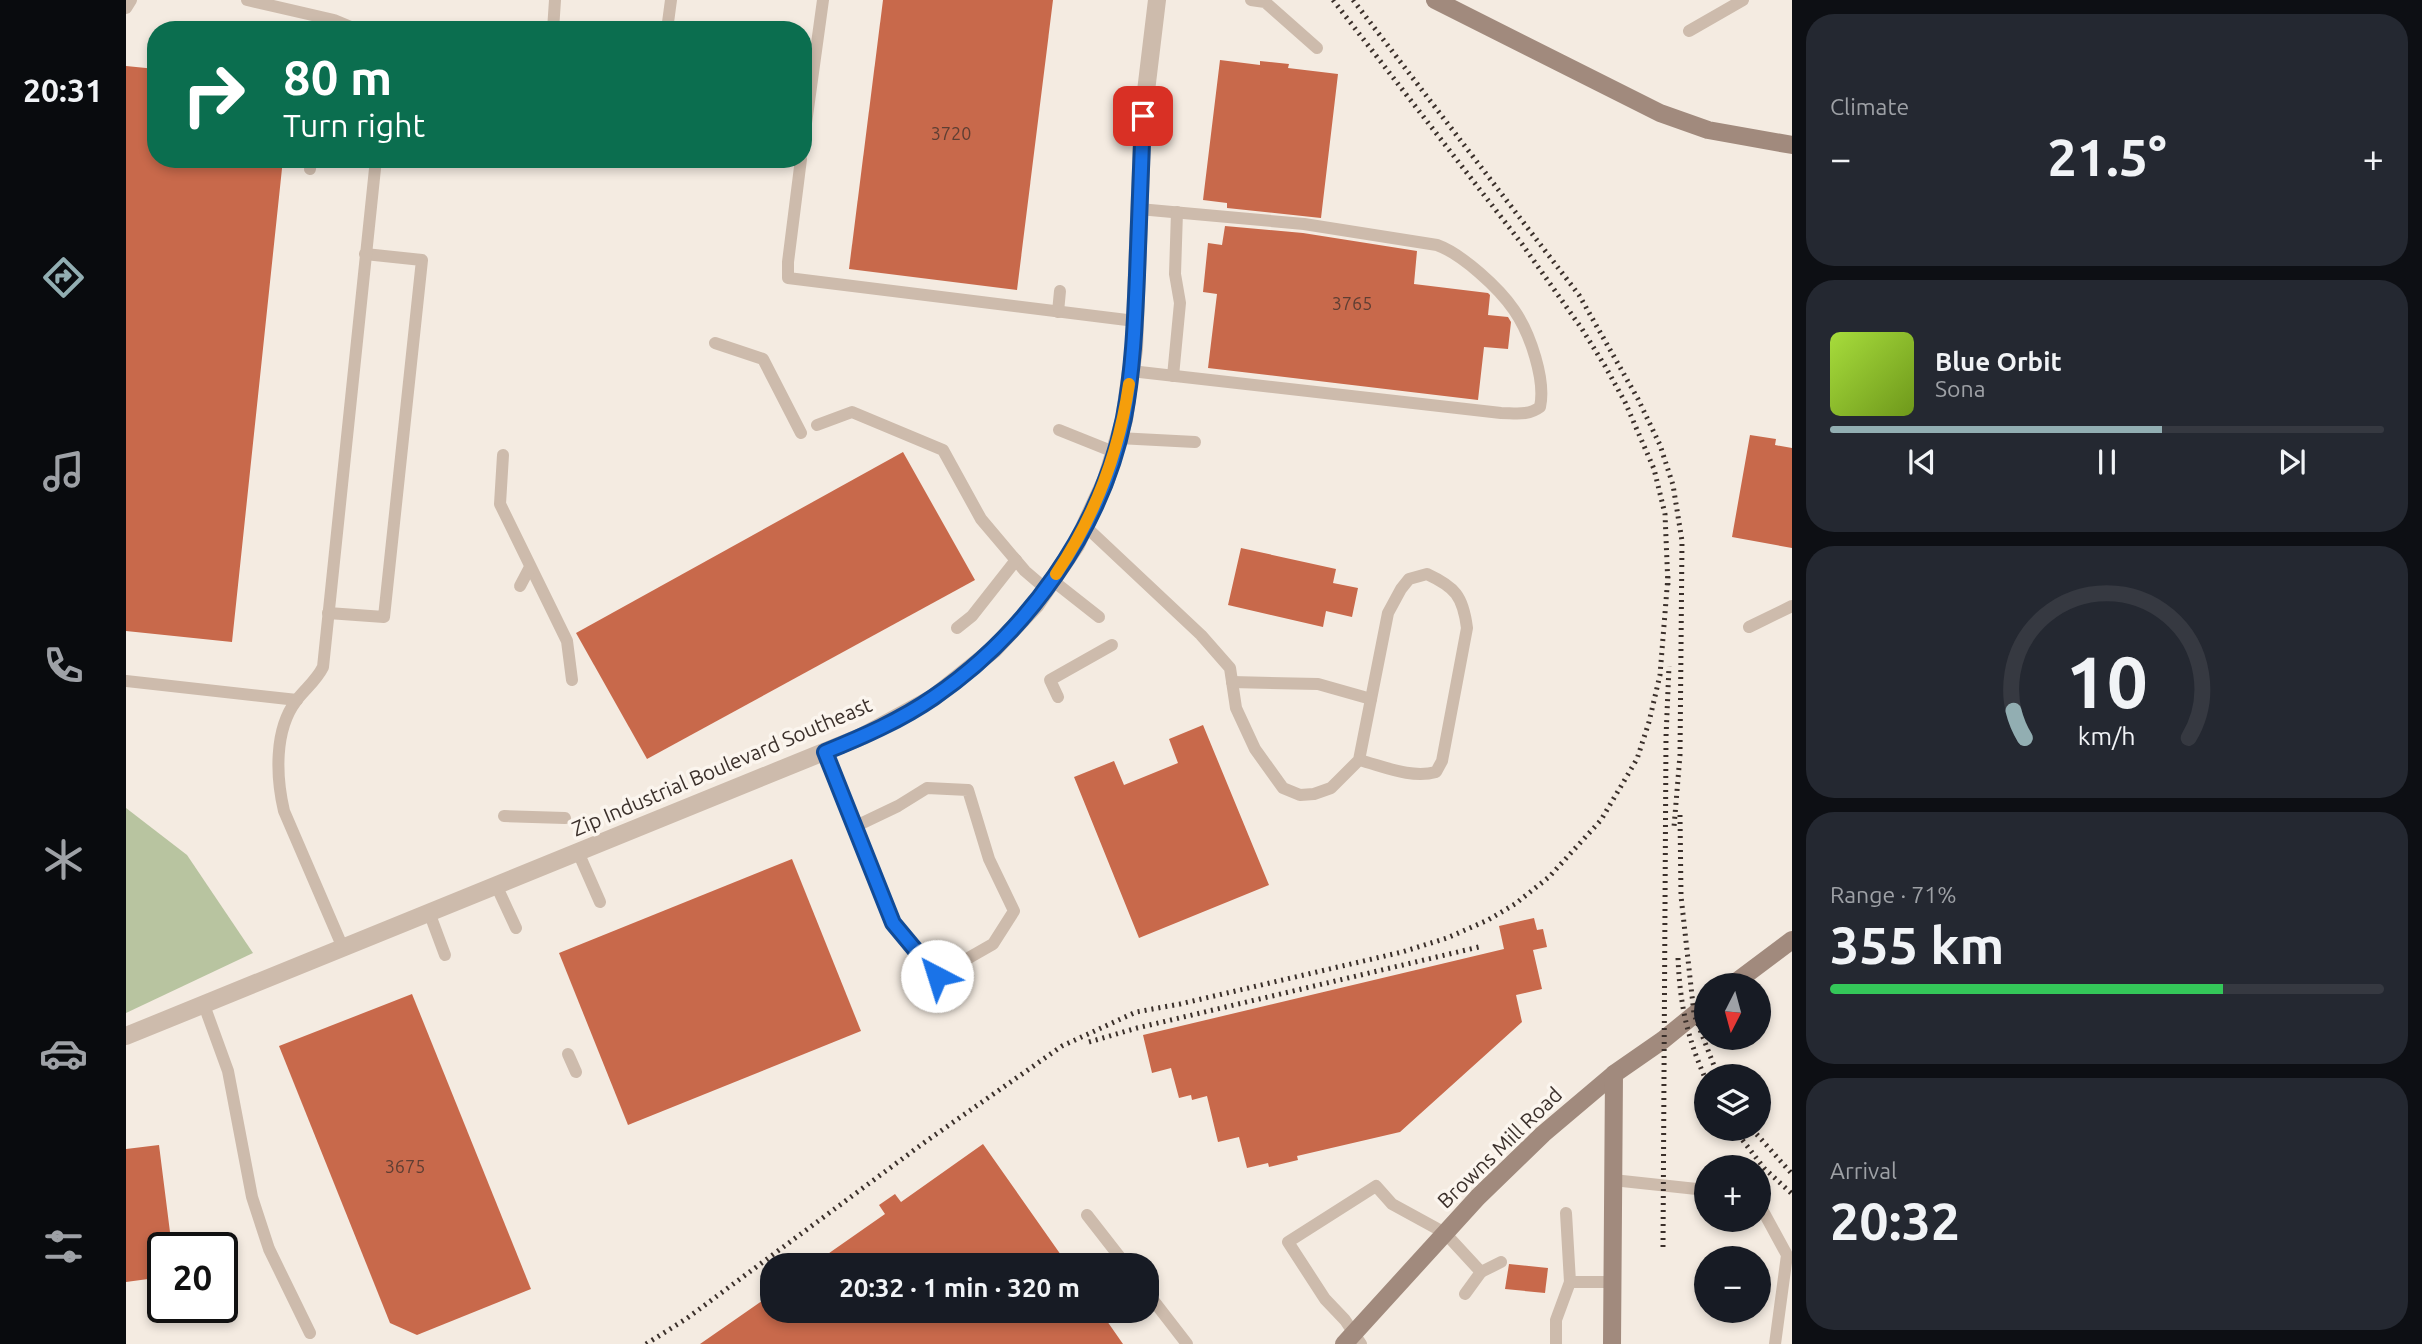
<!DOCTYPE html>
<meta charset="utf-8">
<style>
body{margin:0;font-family:Ubuntu,sans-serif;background:#242831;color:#f1f3f6;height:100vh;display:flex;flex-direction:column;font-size:26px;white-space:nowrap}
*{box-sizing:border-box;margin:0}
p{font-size:23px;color:#9ea1a6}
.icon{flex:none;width:38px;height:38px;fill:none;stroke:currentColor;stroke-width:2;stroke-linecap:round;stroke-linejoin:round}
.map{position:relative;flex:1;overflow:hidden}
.panel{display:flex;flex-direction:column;gap:14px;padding:14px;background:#0d0f14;width:630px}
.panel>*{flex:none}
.banner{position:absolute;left:21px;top:21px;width:665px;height:147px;border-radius:28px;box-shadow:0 4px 10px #0003;background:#0b6e4f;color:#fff;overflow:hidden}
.needle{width:46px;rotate:186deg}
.controls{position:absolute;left:1568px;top:973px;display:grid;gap:14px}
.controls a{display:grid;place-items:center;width:77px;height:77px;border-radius:50%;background:#171b24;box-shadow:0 4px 10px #0003;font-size:35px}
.speed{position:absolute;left:21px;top:1232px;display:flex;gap:14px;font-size:35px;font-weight:700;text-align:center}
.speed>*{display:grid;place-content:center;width:91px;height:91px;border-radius:50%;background:#171b24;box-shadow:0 4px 10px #0003;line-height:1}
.speed .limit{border:4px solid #111;border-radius:10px;background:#fff;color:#111}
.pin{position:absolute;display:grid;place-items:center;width:60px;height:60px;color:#fff;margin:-30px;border-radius:14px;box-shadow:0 4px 10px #0006}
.me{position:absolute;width:77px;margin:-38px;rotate:320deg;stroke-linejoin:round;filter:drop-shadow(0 0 5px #0008)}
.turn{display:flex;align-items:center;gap:24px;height:147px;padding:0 21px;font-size:32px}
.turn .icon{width:91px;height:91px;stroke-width:2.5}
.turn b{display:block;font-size:49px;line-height:60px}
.big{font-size:52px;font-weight:700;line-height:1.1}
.panel .widget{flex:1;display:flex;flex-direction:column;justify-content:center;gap:10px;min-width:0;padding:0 24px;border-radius:28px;background:#242831}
.panel .dial{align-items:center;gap:0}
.dial svg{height:182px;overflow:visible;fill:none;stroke:#363941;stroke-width:7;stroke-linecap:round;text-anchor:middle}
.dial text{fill:#f1f3f6;stroke:none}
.song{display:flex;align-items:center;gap:21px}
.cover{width:84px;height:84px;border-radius:10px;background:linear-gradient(135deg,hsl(80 70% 55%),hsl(80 70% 35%))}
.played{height:7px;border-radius:4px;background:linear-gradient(90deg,#92aeb2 60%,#363941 60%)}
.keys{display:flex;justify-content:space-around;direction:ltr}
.heat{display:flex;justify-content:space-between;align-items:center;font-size:38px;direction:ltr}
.charge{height:10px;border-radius:5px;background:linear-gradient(90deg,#34c759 71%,#363941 0)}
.trip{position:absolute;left:634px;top:1253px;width:399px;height:70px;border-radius:28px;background:#171b24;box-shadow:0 4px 10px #0003;font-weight:700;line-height:70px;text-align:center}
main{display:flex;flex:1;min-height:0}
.tabs{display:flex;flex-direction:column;width:126px;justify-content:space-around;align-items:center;background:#090b0e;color:#9ea1a6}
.tabs .icon{width:49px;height:49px}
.tabs .on{color:#92aeb2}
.tabs b{font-size:32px;color:#f1f3f6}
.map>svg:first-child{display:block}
.green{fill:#b8c4a0}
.building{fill:#c8694b}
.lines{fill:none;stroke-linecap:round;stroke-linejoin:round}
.lane{stroke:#cdbbac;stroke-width:12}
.street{stroke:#cdbbac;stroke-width:18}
.secondary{stroke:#a18a7d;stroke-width:18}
.rail{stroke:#3b302b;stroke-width:5;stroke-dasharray:2 5;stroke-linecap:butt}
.route-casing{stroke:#114b97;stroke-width:18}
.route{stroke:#1a73e8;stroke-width:12}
.slow{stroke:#f59e0b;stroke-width:12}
.labels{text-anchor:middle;stroke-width:7;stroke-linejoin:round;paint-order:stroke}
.number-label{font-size:18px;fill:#5e3e33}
.street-label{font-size:21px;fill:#3b302b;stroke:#fbf5ee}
</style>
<main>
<nav class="tabs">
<b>20:31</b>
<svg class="icon on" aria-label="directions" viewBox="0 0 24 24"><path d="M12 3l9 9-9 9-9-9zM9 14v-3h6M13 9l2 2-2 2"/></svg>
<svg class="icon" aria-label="music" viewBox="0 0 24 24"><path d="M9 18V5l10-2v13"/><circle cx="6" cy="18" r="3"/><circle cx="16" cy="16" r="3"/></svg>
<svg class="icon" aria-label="phone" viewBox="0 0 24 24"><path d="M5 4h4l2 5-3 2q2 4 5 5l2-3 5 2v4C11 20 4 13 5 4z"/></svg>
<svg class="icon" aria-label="climate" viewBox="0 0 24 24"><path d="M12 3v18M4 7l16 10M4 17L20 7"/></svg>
<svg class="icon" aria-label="car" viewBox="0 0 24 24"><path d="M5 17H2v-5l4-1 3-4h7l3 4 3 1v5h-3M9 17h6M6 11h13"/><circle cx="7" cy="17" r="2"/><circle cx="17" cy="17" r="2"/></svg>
<svg class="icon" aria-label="filters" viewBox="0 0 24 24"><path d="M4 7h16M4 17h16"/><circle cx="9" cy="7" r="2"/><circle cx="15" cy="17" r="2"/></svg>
</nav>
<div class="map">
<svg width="1666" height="1344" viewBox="0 0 1666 1344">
<rect width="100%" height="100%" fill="#f4ebe1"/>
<polygon class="green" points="0,808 61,855 127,953 0,1013"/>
<g class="building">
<polygon points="757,0 927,0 891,290 723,269"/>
<polygon points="1094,60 1134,65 1134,61 1163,64 1162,68 1212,74 1195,218 1101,208 1101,203 1077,200"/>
<polygon points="0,66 30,69 30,159 157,159 106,642 0,631"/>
<polygon points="1099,226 1177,233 1291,251 1288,284 1362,293 1364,295 1362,315 1382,317 1385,322 1382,349 1358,347 1352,400 1082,368 1091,294 1077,292 1082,243 1096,245"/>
<polygon points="1624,435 1650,439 1649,445 1666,448 1666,548 1606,537"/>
<polygon points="777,452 849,580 521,759 450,633"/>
<polygon points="1115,548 1210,569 1207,583 1232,588 1226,617 1200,611 1197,627 1102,605"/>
<polygon points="1077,725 1143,885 1013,938 948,777 988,761 998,785 1052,763 1043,739"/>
<polygon points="666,859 735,1031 502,1125 433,953"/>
<polygon points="1408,918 1411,930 1417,929 1421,947 1407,950 1416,989 1390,995 1396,1022 1274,1132 1171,1156 1172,1160 1143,1167 1142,1163 1121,1168 1113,1137 1092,1142 1081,1096 1066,1100 1065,1095 1053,1098 1045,1068 1026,1073 1017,1035 1378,949 1373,926"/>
<polygon points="286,994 405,1289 291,1335 264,1323 153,1046"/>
<polygon points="857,1144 942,1265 686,1265 759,1214 753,1205 769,1194 775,1202"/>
<polygon points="33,1145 46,1248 37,1248 37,1277 0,1282 0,1149"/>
<polygon points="1383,1264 1422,1268 1419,1293 1379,1289"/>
<polygon points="646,1294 646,1311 974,1311 997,1344 574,1344"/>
</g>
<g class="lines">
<g class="lane">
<polyline points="121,0 208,20 232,30"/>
<polyline points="1125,0 1139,2 1191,48"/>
<polyline points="0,8 5,0"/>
<polyline points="427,30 429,0"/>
<polyline points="541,30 545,0"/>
<polyline points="1563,31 1617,0"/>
<polyline points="677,145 697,0"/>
<polyline points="675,159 662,262 662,278 1009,321"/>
<polyline points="184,169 185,159"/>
<polyline points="932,312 934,291"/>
<polyline points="589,343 637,359 675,433"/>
<path d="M1005,371L1375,413C1389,413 1402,416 1414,407C1420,380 1404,333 1388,310C1373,288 1336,254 1311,245L1178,224L1013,209"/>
<polyline points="1047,376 1054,303 1049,274 1051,212"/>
<polyline points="691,425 726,412 817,450 855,519 899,571 920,589"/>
<polyline points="933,430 988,452"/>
<polyline points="992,438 1069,442"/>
<polyline points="377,455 374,504 441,641 446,680"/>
<path d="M959,526L1075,635L1104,668L1110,708L1129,749L1157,788L1174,795L1188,794L1205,788L1233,760C1257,766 1285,779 1310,772L1316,761L1341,628C1337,596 1329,587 1301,574L1283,579L1275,589L1262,613L1233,760"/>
<polyline points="926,580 973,617"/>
<polyline points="394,586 404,567"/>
<polyline points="202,613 258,617 296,260 239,254"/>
<polyline points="1623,627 1666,606"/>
<polyline points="831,628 846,616 890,560"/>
<polyline points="0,681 171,700"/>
<polyline points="1106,682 1192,684 1245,699"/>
<polyline points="932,697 924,680 986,645"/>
<polyline points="699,752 767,923 811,976 867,944 888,911 863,859 842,790 801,788 772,806 728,827"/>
<polyline points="378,816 439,818"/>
<polyline points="452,852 474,902"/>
<polyline points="370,885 390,928"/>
<polyline points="303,912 319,955"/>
<path d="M217,948L158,811C150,777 148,730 170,701C179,689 190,681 197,667L250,159"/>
<polyline points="78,1005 102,1071 126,1197 143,1249 184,1333"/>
<polyline points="442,1054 450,1072"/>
<polyline points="1487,1180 1580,1190"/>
<polyline points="1633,1210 1637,1211 1661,1255 1649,1344"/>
<polyline points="1440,1213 1444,1282 1487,1282"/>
<polyline points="961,1215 1000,1265"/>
<polyline points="1355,1272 1375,1262"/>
<polyline points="1020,1291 1061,1344"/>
<polyline points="1235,1344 1219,1320 1199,1299 1162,1242 1250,1186 1266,1204 1319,1233 1355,1272 1339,1294"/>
<polyline points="1430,1344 1430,1320 1444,1282"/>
</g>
<polyline class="street" points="0,1036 737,736 807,698 867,650 910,604 950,545 980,480 998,420 1008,349 1017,116 1031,0"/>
<g class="secondary">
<polyline points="1309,0 1534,113 1582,130 1666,145"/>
<polyline points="1606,985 1666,940"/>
<polyline points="1218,1344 1352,1197 1417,1134 1488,1074 1537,1040 1580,1005"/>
<polyline points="1486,1344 1488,1074"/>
</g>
<g class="rail">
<polyline points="1207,0 1396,244 1456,329 1479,366 1499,402 1528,469 1539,514 1542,586"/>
<polyline points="1227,0 1453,295 1512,399 1534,445 1547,485 1556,541 1554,755 1548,827"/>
<polyline points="1554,815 1555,896 1568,1014 1592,1076"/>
<path d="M1552,958C1554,1005 1561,1037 1580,1080"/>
<polyline points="963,1042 1011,1028 1357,946"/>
<polyline points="1608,1129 1638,1168 1666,1194"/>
<polyline points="1626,1129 1666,1174"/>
<polyline points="1537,1247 1540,737 1543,666"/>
<polyline points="520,1344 560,1319 799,1142 936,1046 1010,1012 1054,1004 1276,952 1321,938 1362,920 1389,904 1423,877 1475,820 1511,759 1523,722 1534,675 1542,576"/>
</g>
</g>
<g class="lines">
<defs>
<path id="route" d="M811,976L767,923L699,752C736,737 775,720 808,697C900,634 976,529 998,418C1007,371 1009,323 1011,275C1013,222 1015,169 1017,116"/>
</defs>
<use href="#route" class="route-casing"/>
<use href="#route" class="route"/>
<path class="slow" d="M930,574C969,516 993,453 1003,384"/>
</g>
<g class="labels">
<g class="number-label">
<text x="825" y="140">3720</text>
<text x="1226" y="310">3765</text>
<text x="279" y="1173">3675</text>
</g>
<g class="street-label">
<text transform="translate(596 767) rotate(-23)" y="7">Zip Industrial Boulevard Southeast</text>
<text transform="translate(1374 1148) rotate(-44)" y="7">Browns Mill Road</text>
</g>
</g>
</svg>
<div class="controls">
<a><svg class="needle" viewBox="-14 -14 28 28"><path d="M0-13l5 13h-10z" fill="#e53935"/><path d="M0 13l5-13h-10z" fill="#9ea1a6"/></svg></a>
<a><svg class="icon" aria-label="layers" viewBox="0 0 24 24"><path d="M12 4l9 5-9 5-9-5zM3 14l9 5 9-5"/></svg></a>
<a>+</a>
<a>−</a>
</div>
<div class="speed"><div class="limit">20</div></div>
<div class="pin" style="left:1017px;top:116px;background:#d93025"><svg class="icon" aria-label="arrive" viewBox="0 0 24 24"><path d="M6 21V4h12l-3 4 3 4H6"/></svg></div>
<svg class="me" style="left:811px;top:976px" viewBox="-20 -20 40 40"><circle r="19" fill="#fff"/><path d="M0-13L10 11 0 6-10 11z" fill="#1a73e8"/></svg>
<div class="trip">20:32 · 1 min · 320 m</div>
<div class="banner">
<div class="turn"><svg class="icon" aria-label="right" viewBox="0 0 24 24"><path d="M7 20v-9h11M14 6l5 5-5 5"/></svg><div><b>80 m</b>Turn right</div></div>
</div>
</div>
<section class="panel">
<div class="widget"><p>Climate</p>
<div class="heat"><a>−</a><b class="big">21.5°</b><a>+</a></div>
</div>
<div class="widget">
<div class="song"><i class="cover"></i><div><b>Blue Orbit</b><p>Sona</p></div></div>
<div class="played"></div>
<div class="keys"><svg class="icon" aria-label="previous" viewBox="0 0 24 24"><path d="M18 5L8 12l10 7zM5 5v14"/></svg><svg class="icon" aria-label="pause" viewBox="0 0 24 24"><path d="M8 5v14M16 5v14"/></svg><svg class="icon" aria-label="next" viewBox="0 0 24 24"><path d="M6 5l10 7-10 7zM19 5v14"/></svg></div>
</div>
<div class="widget dial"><svg viewBox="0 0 100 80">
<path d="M14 69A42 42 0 1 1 86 69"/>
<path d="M14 69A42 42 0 0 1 9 57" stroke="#92aeb2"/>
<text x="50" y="56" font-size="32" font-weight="700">10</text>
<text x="50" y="72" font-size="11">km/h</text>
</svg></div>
<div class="widget"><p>Range · 71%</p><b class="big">355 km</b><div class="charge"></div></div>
<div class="widget"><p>Arrival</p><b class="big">20:32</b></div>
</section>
</main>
